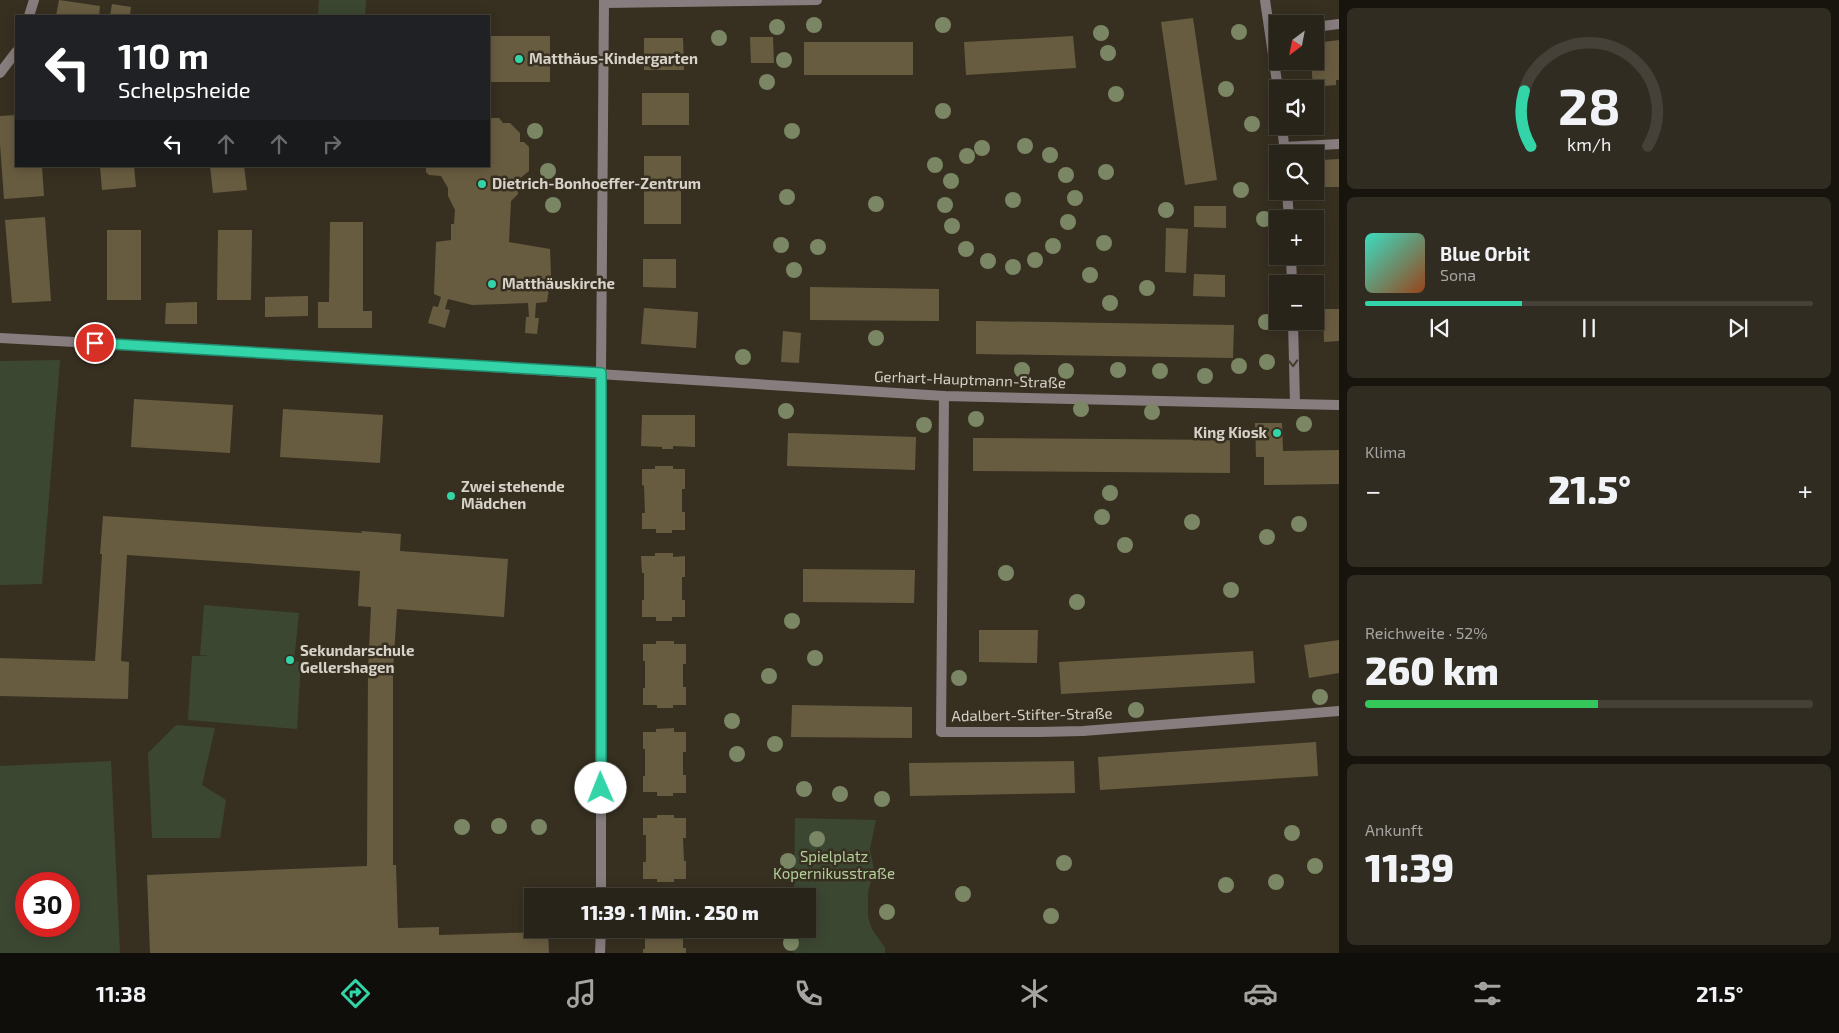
<!DOCTYPE html>
<html lang="de">
<meta charset="utf-8">
<style>
body{margin:0;font-family:"Exo 2",sans-serif;background:#312c22;color:#f1f3f6;height:100vh;display:flex;flex-direction:column;font-size:19px;white-space:nowrap}
*{box-sizing:border-box;margin:0}
p{font-size:16px;color:#a5a4a2}
.icon{flex:none;width:28px;height:28px;fill:none;stroke:currentColor;stroke-width:2;stroke-linecap:round;stroke-linejoin:round}
.map{position:relative;flex:1;overflow:hidden}
.side{display:flex;flex-direction:column;gap:8px;padding:8px;background:#17140e;width:500px}
.side>*{flex:none}
.top-card{position:absolute;left:15px;top:15px;width:475px;height:152px;border-radius:0px;box-shadow:0 2px 12px #0003,0 0 0 1px #454138;background:#202124;color:#fff;overflow:hidden}
.needle{width:32px;rotate:212deg}
.fabs{position:absolute;left:1269px;top:15px;display:grid;gap:10px}
.fabs a{display:grid;place-items:center;width:55px;height:55px;border-radius:0px;background:#292419;box-shadow:0 2px 12px #0003,0 0 0 1px #454138;font-size:25px}
.speed{position:absolute;left:15px;top:872px;display:flex;gap:10px;font-size:25px;font-weight:700;text-align:center}
.speed>*{display:grid;place-content:center;width:65px;height:65px;border-radius:50%;background:#292419;box-shadow:0 2px 12px #0003,0 0 0 1px #454138;line-height:1}
.speed .limit{border:8px solid #d22;background:#fff;color:#111}
.pin{position:absolute;display:grid;place-items:center;width:42px;height:42px;color:#fff;margin:-21px;border:2px solid #fff;border-radius:50%;box-shadow:0 1px 5px #0007}
.me{position:absolute;width:55px;margin:-28px;rotate:359deg;stroke-linejoin:round;filter:drop-shadow(0 0 4px #0008)}
.turn{display:flex;align-items:center;gap:18px;height:105px;padding:0 20px;font-size:22px}
.turn .icon{width:65px;height:65px;stroke-width:2.5}
.turn b{display:block;font-size:35px;line-height:42px}
.lanes{display:flex;align-items:center;height:48px;padding:0 20px;background:#0003;justify-content:center;gap:25px;direction:ltr}
.lanes .off{opacity:.35}
.big{font-size:38px;font-weight:800;line-height:1.1}
.side .widget{flex:1;display:flex;flex-direction:column;justify-content:center;gap:8px;min-width:0;padding:0 18px;border-radius:8px;background:#312c22}
.side .dial{align-items:center;gap:0}
.dial svg{height:130px;overflow:visible;fill:none;stroke:#454138;stroke-width:7;stroke-linecap:round;text-anchor:middle}
.dial text{fill:#f1f3f6;stroke:none}
.song{display:flex;align-items:center;gap:15px}
.cover{width:60px;height:60px;border-radius:8px;background:linear-gradient(135deg,hsl(170 70% 55%),hsl(20 70% 35%))}
.played{height:5px;border-radius:2px;background:linear-gradient(90deg,#33d4a8 35%,#454138 35%)}
.keys{display:flex;justify-content:space-around;direction:ltr}
.heat{display:flex;justify-content:space-between;align-items:center;font-size:28px;direction:ltr}
.charge{height:8px;border-radius:4px;background:linear-gradient(90deg,#34c759 52%,#454138 0)}
.trip{position:absolute;left:524px;top:888px;width:292px;height:50px;border-radius:0px;background:#292419;box-shadow:0 2px 12px #0003,0 0 0 1px #454138;font-weight:800;line-height:50px;text-align:center}
.menu{display:flex;height:80px;justify-content:space-around;align-items:center;background:#100e0a;color:#a5a4a2}
.menu .icon{width:35px;height:35px}
.menu .on{color:#33d4a8}
.menu b{font-size:22px;color:#f1f3f6}
main{display:flex;flex:1;min-height:0}
.map>svg:first-child{display:block}
.green{fill:#3c4732;fill-rule:evenodd}
.building{fill:#685c40}
.lines{fill:none;stroke-linecap:round;stroke-linejoin:round}
.service{stroke:#877d7e;stroke-width:10}
.minor{stroke:#877d7e;stroke-width:10}
.tree{fill:#7b8764}
.oneway{stroke:#433c2f}
.route-casing{stroke:#218a6d;stroke-width:12}
.route{stroke:#33d4a8;stroke-width:9}
.poi-dot{fill:#33d4a8;stroke:#373021;stroke-width:2}
.labels{text-anchor:middle;stroke-width:5;stroke-linejoin:round;paint-order:stroke}
.poi-label{font-size:15px;font-weight:bold;fill:#d7d2c9;stroke:#373021;text-anchor:start}
.street-label{font-size:15px;fill:#d7d2c9;stroke:#373021}
.park-label{font-size:15px;fill:#b3ce9b;stroke:#373021}
</style>
<main>
<div class="map">
<svg width="1339" height="953" viewBox="0 0 1339 953">
<rect width="100%" height="100%" fill="#373021"/>
<g class="green">
<polygon points="319,0 366,0 365,16 318,16"/>
<polygon points="60,360 42,584 0,585 0,361"/>
<polygon points="204,605 299,613 294,661 301,662 297,729 188,720 192,656 212,656 200,655"/>
<polygon points="176,725 215,728 202,785 226,800 220,838 152,838 148,753"/>
<path d="M111,761L120,953H0V766ZM26,884H69V926H26Z"/>
<polygon points="795,818 876,820 870,849 874,870 868,892 868,917 872,929 885,948 885,953 793,953 793,929 808,929 808,896 794,896"/>
</g>
<g class="building">
<polygon points="59,0 100,6 99,16 56,16"/>
<polygon points="112,4 131,7 130,16 110,16"/>
<polygon points="1193,18 1217,180 1185,185 1161,22"/>
<rect x="489" y="36" width="61" height="46"/>
<polygon points="1073,36 1076,68 966,75 964,42"/>
<polygon points="750,37 773,37 774,63 751,63"/>
<polygon points="644,38 683,38 684,70 644,70"/>
<polygon points="1339,40 1339,80 1336,80 1336,85 1313,87 1311,61 1315,61 1315,43"/>
<rect x="804" y="42" width="109" height="33"/>
<rect x="642" y="93" width="47" height="32"/>
<polygon points="16,115 16,166 42,166 44,196 4,199 0,144 0,116"/>
<polygon points="489,118 499,118 503,123 510,123 520,133 520,142 524,142 529,147 529,171 518,180 518,194 511,201 509,242 550,249 551,275 547,302 536,303 535,318 539,318 537,334 525,333 526,317 529,317 528,303 472,305 448,299 445,309 450,310 445,328 428,323 433,306 438,307 441,297 434,294 436,242 451,240 451,224 454,224 455,210 448,196 448,188 441,176 429,175 426,172 426,166 489,166"/>
<rect x="644" y="156" width="37" height="68"/>
<polygon points="1339,159 1339,187 1323,187 1322,160"/>
<polygon points="100,166 134,166 136,187 102,190"/>
<polygon points="210,166 244,166 247,190 213,193"/>
<polygon points="1194,206 1226,206 1226,228 1194,227"/>
<polygon points="45,217 51,301 12,303 5,220"/>
<polygon points="330,222 363,222 363,311 372,311 372,328 318,328 318,302 329,302"/>
<polygon points="1166,228 1188,229 1186,273 1165,272"/>
<rect x="107" y="230" width="34" height="70"/>
<polygon points="218,230 252,230 251,300 217,300"/>
<polygon points="643,259 676,259 676,288 643,287"/>
<polygon points="1194,274 1225,275 1225,297 1193,296"/>
<polygon points="810,287 939,289 939,321 810,320"/>
<polygon points="308,296 308,316 265,317 265,297"/>
<polygon points="197,302 197,324 165,324 166,303"/>
<polygon points="644,308 698,312 696,348 641,344"/>
<polygon points="1323,309 1339,309 1339,341 1324,342"/>
<polygon points="976,321 1234,325 1233,358 976,354"/>
<polygon points="783,331 801,333 799,363 781,362"/>
<polygon points="134,399 233,405 230,453 131,447"/>
<polygon points="283,409 383,415 380,463 280,457"/>
<polygon points="642,415 695,415 695,447 673,446 673,449 662,449 662,447 641,446"/>
<polygon points="1255,423 1282,423 1283,451 1339,450 1339,484 1264,485 1264,457 1256,457"/>
<polygon points="788,433 916,437 915,470 787,466"/>
<polygon points="973,438 1230,440 1230,473 973,471"/>
<polygon points="655,466 673,466 673,469 685,469 685,489 682,489 682,512 685,512 685,530 672,530 672,533 656,533 656,529 642,529 642,513 645,513 644,486 642,485 642,469 655,469"/>
<polygon points="103,516 362,533 361,531 401,534 400,551 508,559 504,617 397,609 393,670 393,865 396,865 398,928 439,927 439,935 548,932 549,953 150,953 147,875 367,866 368,670 371,607 358,606 360,571 127,555 121,661 129,662 128,699 0,696 0,658 95,661 102,554 100,554"/>
<polygon points="655,553 673,553 673,557 685,556 685,577 682,577 682,600 685,600 685,617 672,617 672,621 656,621 656,617 642,617 642,600 644,600 644,573 642,573 641,556 655,556"/>
<polygon points="803,569 915,570 914,603 803,602"/>
<polygon points="979,630 1038,630 1037,663 979,662"/>
<polygon points="1339,640 1339,673 1309,678 1304,645"/>
<polygon points="656,641 674,641 674,644 686,644 686,664 683,664 683,687 686,687 686,705 673,705 673,708 657,708 657,705 643,705 643,688 645,688 645,661 643,661 643,644 656,644"/>
<polygon points="1253,651 1255,683 1061,694 1059,662"/>
<polygon points="792,705 912,707 912,738 791,737"/>
<polygon points="674,728 674,732 686,732 686,752 683,752 683,775 686,775 686,793 673,793 673,796 657,796 657,792 643,792 643,776 645,776 645,749 643,749 643,732 656,732 656,729"/>
<polygon points="1316,742 1318,776 1100,790 1098,757"/>
<polygon points="1074,761 1075,793 910,796 909,763"/>
<polygon points="657,815 674,815 674,818 686,818 686,838 683,838 684,861 686,861 686,879 674,879 674,882 657,882 657,879 643,879 643,862 646,862 646,835 643,835 643,818 657,818"/>
<polygon points="645,929 696,929 696,936 683,936 683,948 686,948 686,953 643,953 643,949 645,949"/>
</g>
<g class="lines">
<g class="service">
<polyline points="1315,27 1339,24"/>
<polyline points="1284,147 1339,144"/>
</g>
<g class="minor">
<polyline points="1265,0 1278,89"/>
<polyline points="604,3 817,0"/>
<polyline points="29,16 34,0"/>
<polyline points="0,73 16,52"/>
<polyline points="1282,126 1285,154"/>
<polyline points="1287,191 1289,219"/>
<polyline points="1291,256 1292,284"/>
<polyline points="1293,321 1295,404"/>
<polyline points="0,338 206,349 944,396 1339,405"/>
<polyline points="944,396 941,732 1039,732 1083,731 1339,711"/>
<polyline points="601,896 601,373 604,0"/>
<polyline points="600,953 601,929"/>
</g>
</g>
<g class="tree">
<circle cx="814" cy="25" r="8"/>
<circle cx="943" cy="25" r="8"/>
<circle cx="777" cy="27" r="8"/>
<circle cx="1239" cy="32" r="8"/>
<circle cx="1101" cy="33" r="8"/>
<circle cx="719" cy="38" r="8"/>
<circle cx="1108" cy="53" r="8"/>
<circle cx="784" cy="60" r="8"/>
<circle cx="767" cy="82" r="8"/>
<circle cx="1226" cy="89" r="8"/>
<circle cx="1116" cy="94" r="8"/>
<circle cx="943" cy="111" r="8"/>
<circle cx="1252" cy="124" r="8"/>
<circle cx="535" cy="131" r="8"/>
<circle cx="792" cy="131" r="8"/>
<circle cx="1025" cy="146" r="8"/>
<circle cx="982" cy="148" r="8"/>
<circle cx="1050" cy="155" r="8"/>
<circle cx="967" cy="156" r="8"/>
<circle cx="935" cy="165" r="8"/>
<circle cx="548" cy="171" r="8"/>
<circle cx="1106" cy="172" r="8"/>
<circle cx="1066" cy="175" r="8"/>
<circle cx="951" cy="181" r="8"/>
<circle cx="1241" cy="190" r="8"/>
<circle cx="787" cy="197" r="8"/>
<circle cx="1075" cy="198" r="8"/>
<circle cx="1013" cy="200" r="8"/>
<circle cx="876" cy="204" r="8"/>
<circle cx="553" cy="205" r="8"/>
<circle cx="945" cy="205" r="8"/>
<circle cx="1166" cy="210" r="8"/>
<circle cx="1264" cy="219" r="8"/>
<circle cx="1068" cy="222" r="8"/>
<circle cx="952" cy="226" r="8"/>
<circle cx="1104" cy="243" r="8"/>
<circle cx="781" cy="245" r="8"/>
<circle cx="1053" cy="246" r="8"/>
<circle cx="818" cy="247" r="8"/>
<circle cx="966" cy="249" r="8"/>
<circle cx="1035" cy="260" r="8"/>
<circle cx="988" cy="261" r="8"/>
<circle cx="1013" cy="267" r="8"/>
<circle cx="794" cy="270" r="8"/>
<circle cx="1090" cy="275" r="8"/>
<circle cx="1147" cy="288" r="8"/>
<circle cx="1110" cy="303" r="8"/>
<circle cx="1266" cy="322" r="8"/>
<circle cx="876" cy="338" r="8"/>
<circle cx="743" cy="357" r="8"/>
<circle cx="1267" cy="362" r="8"/>
<circle cx="1239" cy="366" r="8"/>
<circle cx="1022" cy="370" r="8"/>
<circle cx="1118" cy="370" r="8"/>
<circle cx="1066" cy="371" r="8"/>
<circle cx="1160" cy="371" r="8"/>
<circle cx="1205" cy="376" r="8"/>
<circle cx="1081" cy="409" r="8"/>
<circle cx="786" cy="411" r="8"/>
<circle cx="1152" cy="412" r="8"/>
<circle cx="976" cy="419" r="8"/>
<circle cx="1304" cy="424" r="8"/>
<circle cx="924" cy="425" r="8"/>
<circle cx="1110" cy="493" r="8"/>
<circle cx="1102" cy="517" r="8"/>
<circle cx="1192" cy="522" r="8"/>
<circle cx="1299" cy="524" r="8"/>
<circle cx="1267" cy="537" r="8"/>
<circle cx="1125" cy="545" r="8"/>
<circle cx="1006" cy="573" r="8"/>
<circle cx="1231" cy="590" r="8"/>
<circle cx="1077" cy="602" r="8"/>
<circle cx="792" cy="621" r="8"/>
<circle cx="815" cy="658" r="8"/>
<circle cx="769" cy="676" r="8"/>
<circle cx="959" cy="678" r="8"/>
<circle cx="1320" cy="697" r="8"/>
<circle cx="1136" cy="710" r="8"/>
<circle cx="732" cy="721" r="8"/>
<circle cx="775" cy="744" r="8"/>
<circle cx="737" cy="754" r="8"/>
<circle cx="804" cy="789" r="8"/>
<circle cx="840" cy="794" r="8"/>
<circle cx="882" cy="799" r="8"/>
<circle cx="499" cy="826" r="8"/>
<circle cx="462" cy="827" r="8"/>
<circle cx="539" cy="827" r="8"/>
<circle cx="1292" cy="833" r="8"/>
<circle cx="817" cy="839" r="8"/>
<circle cx="788" cy="861" r="8"/>
<circle cx="1064" cy="863" r="8"/>
<circle cx="1315" cy="866" r="8"/>
<circle cx="1276" cy="882" r="8"/>
<circle cx="1226" cy="885" r="8"/>
<circle cx="963" cy="894" r="8"/>
<circle cx="887" cy="912" r="8"/>
<circle cx="1051" cy="916" r="8"/>
<circle cx="791" cy="943" r="8"/>
</g>
<defs><path id="oneway-chevron" d="M-2-3.5L2.5 0L-2 3.5" fill="none" stroke-width="1.6" stroke-linecap="round" stroke-linejoin="round" transform="scale(1.25)"/></defs>
<use class="oneway" href="#oneway-chevron" transform="translate(1293 363) rotate(88)"/>
<g class="lines">
<defs>
<polyline id="route" points="95,343 601,373 601,788"/>
</defs>
<use href="#route" class="route-casing"/>
<use href="#route" class="route"/>
</g>
<g class="poi-dot">
<circle cx="519" cy="59" r="5"/>
<circle cx="482" cy="184" r="5"/>
<circle cx="492" cy="284" r="5"/>
<circle cx="1277" cy="433" r="5"/>
<circle cx="451" cy="496" r="5"/>
<circle cx="290" cy="660" r="5"/>
</g>
<g class="labels">
<g class="poi-label">
<text x="529" y="64">Matthäus-Kindergarten</text>
<text x="492" y="189">Dietrich-Bonhoeffer-Zentrum</text>
<text x="502" y="289">Matthäuskirche</text>
<text x="1267" y="438" text-anchor="end">King Kiosk</text>
<text x="461" y="492">Zwei stehende<tspan x="461" dy="17">Mädchen</tspan></text>
<text x="300" y="656">Sekundarschule<tspan x="300" dy="17">Gellershagen</tspan></text>
</g>
<g class="street-label">
<text transform="translate(970 380) rotate(2)" y="5">Gerhart-Hauptmann-Straße</text>
<text transform="translate(1032 715) rotate(-1)" y="5">Adalbert-Stifter-Straße</text>
</g>
<g class="park-label">
<text x="834" y="862">Spielplatz<tspan x="834" dy="17">Kopernikusstraße</tspan></text>
</g>
</g>
</svg>
<div class="fabs">
<a><svg class="needle" viewBox="-14 -14 28 28"><path d="M0-13l5 13h-10z" fill="#e53935"/><path d="M0 13l5-13h-10z" fill="#a5a4a2"/></svg></a>
<a><svg class="icon" aria-label="sound" viewBox="0 0 24 24"><path d="M4 9h4l5-4v14l-5-4H4zM17 9q2 3 0 6"/></svg></a>
<a><svg class="icon" aria-label="search" viewBox="0 0 24 24"><circle cx="10" cy="10" r="6"/><path d="M15 15l6 6"/></svg></a>
<a>+</a>
<a>−</a>
</div>
<div class="speed"><div class="limit">30</div></div>
<div class="pin" style="left:95px;top:343px;background:#d93025"><svg class="icon" aria-label="arrive" viewBox="0 0 24 24"><path d="M6 21V4h12l-3 4 3 4H6"/></svg></div>
<svg class="me" style="left:601px;top:788px" viewBox="-20 -20 40 40"><circle r="19" fill="#fff"/><path d="M0-13L10 11 0 6-10 11z" fill="#33d4a8"/></svg>
<div class="trip">11:39 · 1 Min. · 250 m</div>
<div class="top-card">
<div class="turn"><svg class="icon" aria-label="left" viewBox="0 0 24 24"><path d="M17 20v-9H6M10 6l-5 5 5 5"/></svg><div><b>110 m</b>Schelpsheide</div></div>
<div class="lanes"><svg class="icon" aria-label="left" viewBox="0 0 24 24"><path d="M17 20v-9H6M10 6l-5 5 5 5"/></svg><svg class="icon off" aria-label="ahead" viewBox="0 0 24 24"><path d="M12 20V5M6 11l6-6 6 6"/></svg><svg class="icon off" aria-label="ahead" viewBox="0 0 24 24"><path d="M12 20V5M6 11l6-6 6 6"/></svg><svg class="icon off" aria-label="right" viewBox="0 0 24 24"><path d="M7 20v-9h11M14 6l5 5-5 5"/></svg></div>
</div>
</div>
<section class="side">
<div class="widget dial"><svg viewBox="0 0 100 80">
<path d="M14 69A42 42 0 1 1 86 69"/>
<path d="M14 69A42 42 0 0 1 10 35" stroke="#33d4a8"/>
<text x="50" y="56" font-size="32" font-weight="700">28</text>
<text x="50" y="72" font-size="11">km/h</text>
</svg></div>
<div class="widget">
<div class="song"><i class="cover"></i><div><b>Blue Orbit</b><p>Sona</p></div></div>
<div class="played"></div>
<div class="keys"><svg class="icon" aria-label="previous" viewBox="0 0 24 24"><path d="M18 5L8 12l10 7zM5 5v14"/></svg><svg class="icon" aria-label="pause" viewBox="0 0 24 24"><path d="M8 5v14M16 5v14"/></svg><svg class="icon" aria-label="next" viewBox="0 0 24 24"><path d="M6 5l10 7-10 7zM19 5v14"/></svg></div>
</div>
<div class="widget"><p>Klima</p>
<div class="heat"><a>−</a><b class="big">21.5°</b><a>+</a></div>
</div>
<div class="widget"><p>Reichweite · 52%</p><b class="big">260 km</b><div class="charge"></div></div>
<div class="widget"><p>Ankunft</p><b class="big">11:39</b></div>
</section>
</main>
<nav class="menu">
<b>11:38</b>
<svg class="icon on" aria-label="directions" viewBox="0 0 24 24"><path d="M12 3l9 9-9 9-9-9zM9 14v-3h6M13 9l2 2-2 2"/></svg>
<svg class="icon" aria-label="music" viewBox="0 0 24 24"><path d="M9 18V5l10-2v13"/><circle cx="6" cy="18" r="3"/><circle cx="16" cy="16" r="3"/></svg>
<svg class="icon" aria-label="phone" viewBox="0 0 24 24"><path d="M5 4h4l2 5-3 2q2 4 5 5l2-3 5 2v4C11 20 4 13 5 4z"/></svg>
<svg class="icon" aria-label="climate" viewBox="0 0 24 24"><path d="M12 3v18M4 7l16 10M4 17L20 7"/></svg>
<svg class="icon" aria-label="car" viewBox="0 0 24 24"><path d="M5 17H2v-5l4-1 3-4h7l3 4 3 1v5h-3M9 17h6M6 11h13"/><circle cx="7" cy="17" r="2"/><circle cx="17" cy="17" r="2"/></svg>
<svg class="icon" aria-label="filters" viewBox="0 0 24 24"><path d="M4 7h16M4 17h16"/><circle cx="9" cy="7" r="2"/><circle cx="15" cy="17" r="2"/></svg>
<b>21.5°</b>
</nav>
